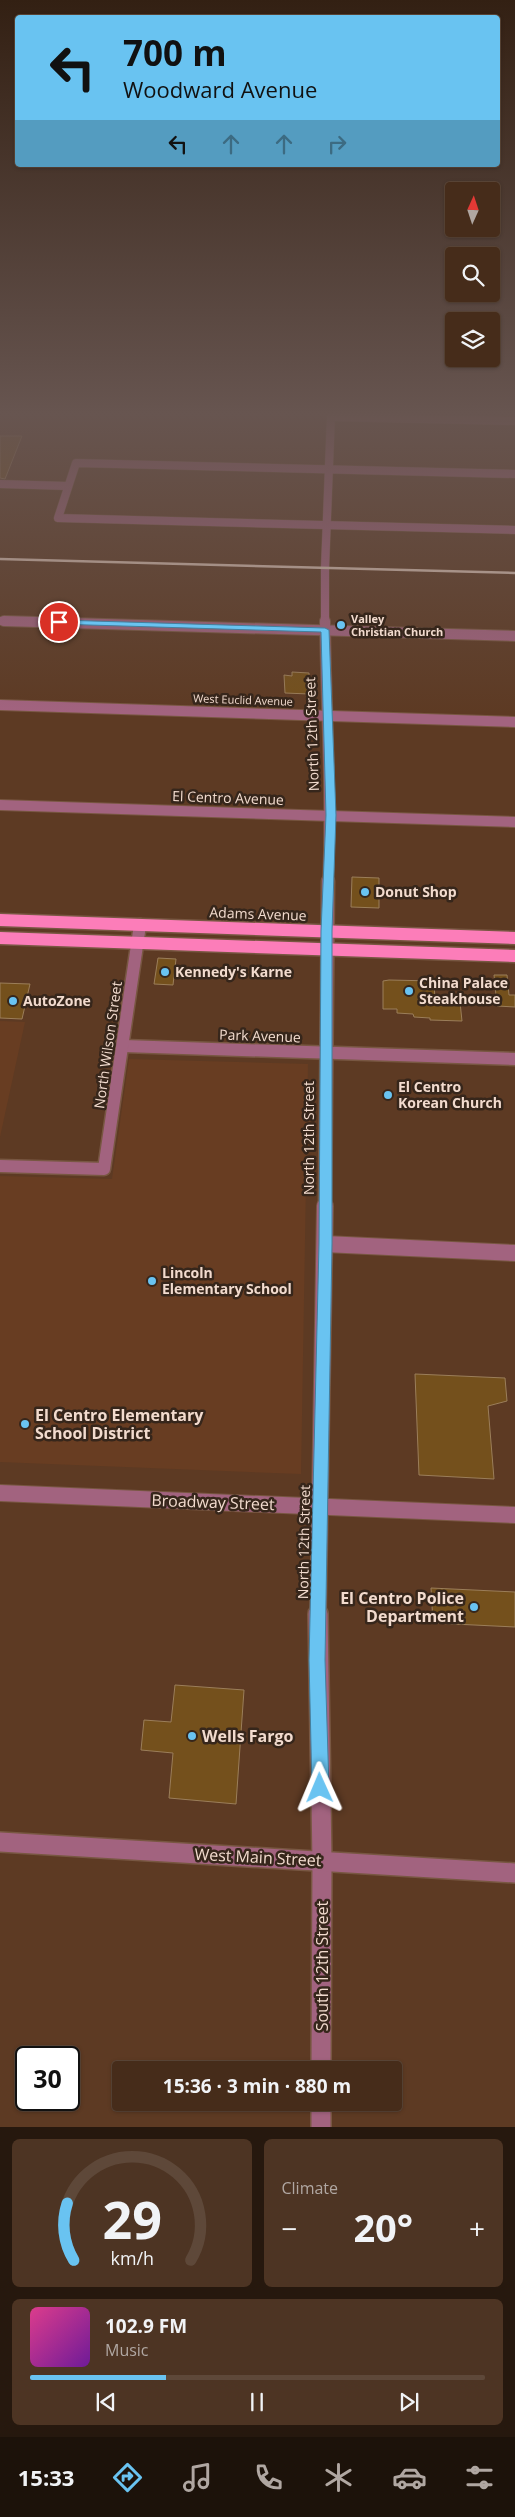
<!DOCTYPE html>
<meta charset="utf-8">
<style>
body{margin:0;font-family:"Open Sans",sans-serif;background:#4d3423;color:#f1f3f6;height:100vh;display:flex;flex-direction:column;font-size:19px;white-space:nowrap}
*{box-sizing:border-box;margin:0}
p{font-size:16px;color:#b0a7a2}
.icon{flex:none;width:28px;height:28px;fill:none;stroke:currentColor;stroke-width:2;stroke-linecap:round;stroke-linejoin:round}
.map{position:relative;height:2127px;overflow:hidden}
.drawer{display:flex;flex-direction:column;gap:12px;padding:12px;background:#26180e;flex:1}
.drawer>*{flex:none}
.guide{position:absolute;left:15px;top:15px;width:485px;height:152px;border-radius:5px;box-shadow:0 1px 4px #0004,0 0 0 1px #5e4839;background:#69c3f1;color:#111;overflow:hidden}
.needle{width:32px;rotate:3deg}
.controls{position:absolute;left:445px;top:182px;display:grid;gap:10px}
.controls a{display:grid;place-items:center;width:55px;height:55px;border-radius:5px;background:#462c1a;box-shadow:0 1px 4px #0004,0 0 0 1px #5e4839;font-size:25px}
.speed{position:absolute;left:15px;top:2046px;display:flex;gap:10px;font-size:25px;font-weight:700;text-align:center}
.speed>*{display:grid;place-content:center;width:65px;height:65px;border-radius:50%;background:#462c1a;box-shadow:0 1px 4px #0004,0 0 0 1px #5e4839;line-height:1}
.speed .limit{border:2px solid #111;border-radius:8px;background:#fff;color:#111}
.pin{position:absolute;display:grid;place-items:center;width:42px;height:42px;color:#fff;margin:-21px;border:2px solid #fff;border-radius:50%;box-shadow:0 1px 5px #0007}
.me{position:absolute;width:55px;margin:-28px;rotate:359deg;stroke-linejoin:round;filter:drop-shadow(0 0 4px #0008)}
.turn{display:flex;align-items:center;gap:18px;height:105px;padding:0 25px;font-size:22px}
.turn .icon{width:65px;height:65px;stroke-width:2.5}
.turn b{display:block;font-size:35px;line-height:42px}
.lanes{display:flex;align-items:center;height:48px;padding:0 25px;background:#0003;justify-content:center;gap:25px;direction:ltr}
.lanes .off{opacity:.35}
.big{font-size:38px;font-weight:700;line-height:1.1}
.drawer .card{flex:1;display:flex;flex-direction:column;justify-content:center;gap:8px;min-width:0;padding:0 18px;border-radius:8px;background:#4d3423}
.drawer .dial{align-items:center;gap:0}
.dial svg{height:130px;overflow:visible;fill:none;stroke:#5e4839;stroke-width:7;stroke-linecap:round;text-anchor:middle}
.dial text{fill:#f1f3f6;stroke:none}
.song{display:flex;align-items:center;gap:15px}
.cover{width:60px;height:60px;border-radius:8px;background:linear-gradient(135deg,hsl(330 70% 55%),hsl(280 70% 35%))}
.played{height:5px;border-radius:2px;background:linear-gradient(90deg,#69c3f1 30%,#5e4839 30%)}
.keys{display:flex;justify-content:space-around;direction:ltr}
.heat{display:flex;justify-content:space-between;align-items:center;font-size:28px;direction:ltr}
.drawer .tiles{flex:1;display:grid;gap:12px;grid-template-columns:1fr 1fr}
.card:last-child{grid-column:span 2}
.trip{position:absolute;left:112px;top:2061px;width:290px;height:50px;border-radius:5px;background:#462c1a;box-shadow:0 1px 4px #0004,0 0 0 1px #5e4839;font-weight:700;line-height:50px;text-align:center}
.tabs{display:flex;height:80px;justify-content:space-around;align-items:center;background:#1c120a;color:#b0a7a2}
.tabs .icon{width:35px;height:35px}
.tabs .on{color:#69c3f1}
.tabs b{font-size:22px;color:#f1f3f6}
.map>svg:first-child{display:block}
.built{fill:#683d22}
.building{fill:#74501c;stroke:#9b7e5a}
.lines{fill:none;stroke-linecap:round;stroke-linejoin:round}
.minor-far4-casing{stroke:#785742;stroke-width:9}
.minor-far3-casing{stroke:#785742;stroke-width:12}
.minor-far2-casing{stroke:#785742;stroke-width:15}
.minor-far1-casing{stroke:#785742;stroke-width:18}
.minor-casing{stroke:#785742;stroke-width:22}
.major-casing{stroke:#785742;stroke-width:15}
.minor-far4{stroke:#a2637f;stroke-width:8}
.minor-far3{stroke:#a2637f;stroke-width:10}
.minor-far2{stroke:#a2637f;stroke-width:12}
.minor-far1{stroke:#a2637f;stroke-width:16}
.minor{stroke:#a2637f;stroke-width:19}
.major{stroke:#fc7db9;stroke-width:12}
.rail{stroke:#e0c8ba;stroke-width:2.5}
.route{fill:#69c3f1;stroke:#447f9d}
.poi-dot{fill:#69c3f1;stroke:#36261b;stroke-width:2}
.labels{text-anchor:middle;stroke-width:5;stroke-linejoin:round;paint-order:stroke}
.far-poi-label{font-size:11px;font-weight:bold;fill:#f2dbce;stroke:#36261b;text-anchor:start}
.far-street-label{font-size:11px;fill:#f2dbce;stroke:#36261b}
.street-label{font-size:14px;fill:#f2dbce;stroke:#36261b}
.poi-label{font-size:14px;font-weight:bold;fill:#f2dbce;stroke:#36261b;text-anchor:start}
.near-poi-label{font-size:16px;font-weight:bold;fill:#f2dbce;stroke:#36261b;text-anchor:start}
.near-street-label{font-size:16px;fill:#f2dbce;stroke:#36261b}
</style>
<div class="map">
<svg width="515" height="2127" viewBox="0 0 515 2127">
<rect width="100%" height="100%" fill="#5d3a23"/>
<g class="built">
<polygon points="0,1021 25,1022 0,1137"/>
<polygon points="129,1059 308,1064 301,1474 0,1462 0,1176 112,1179"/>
</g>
<g class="building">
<polygon points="0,436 22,436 5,479 0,478"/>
<polygon points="292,672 309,673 309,694 285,693 284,675 292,676"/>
<polygon points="352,877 379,878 379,908 351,907"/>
<polygon points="158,958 176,959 173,985 154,984"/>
<polygon points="494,975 507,975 509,995 515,995 515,1007 497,1006"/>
<polygon points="389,980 434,981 435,1001 460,1002 462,1021 430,1020 430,1018 414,1017 413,1014 397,1013 397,1009 383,1009 383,981"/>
<polygon points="0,983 30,984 22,1019 0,1018"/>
<polygon points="415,1374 505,1378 507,1401 488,1406 494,1479 419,1475"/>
<polygon points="431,1588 515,1592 515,1627 433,1623"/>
<polygon points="175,1685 244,1690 236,1804 169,1798 173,1753 141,1750 144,1720 171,1722"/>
</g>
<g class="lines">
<defs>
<g id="minor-far4">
<polyline points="331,417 515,421"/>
<polyline points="515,474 76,463 58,518 515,530"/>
<polyline points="0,484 68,486"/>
<polyline points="0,621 47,622"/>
<polyline points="325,622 325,568 331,415"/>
</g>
<g id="minor-far3">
<polyline points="4,621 515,636"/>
<path d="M325,621C326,708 332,795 328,882"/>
<polyline points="0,705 515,722"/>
<polyline points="0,805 515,822"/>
</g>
<g id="minor-far2">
<polyline points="124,1046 515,1059"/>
<polyline points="0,1166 104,1169 140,925"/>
<polyline points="325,1207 328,881"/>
</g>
<g id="minor-far1">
<polyline points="325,1244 515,1253"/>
<polyline points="0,1493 515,1515"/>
<polyline points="318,1616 325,1206"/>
</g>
<g id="minor">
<polyline points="318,1614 322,1861 321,2070"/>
<polyline points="0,1842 515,1873"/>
<polyline points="321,2102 321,2127"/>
</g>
<g id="major">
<polyline points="0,920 515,938"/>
<polyline points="0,938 515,956"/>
</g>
</defs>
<use href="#minor-far4" class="minor-far4-casing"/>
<use href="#minor-far3" class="minor-far3-casing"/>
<use href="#minor-far2" class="minor-far2-casing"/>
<use href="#minor-far1" class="minor-far1-casing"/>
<use href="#minor" class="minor-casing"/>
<use href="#major" class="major-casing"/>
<use href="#minor-far4" class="minor-far4"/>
<use href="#minor-far3" class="minor-far3"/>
<use href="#minor-far2" class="minor-far2"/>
<use href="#minor-far1" class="minor-far1"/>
<use href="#minor" class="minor"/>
<use href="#major" class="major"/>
<polyline class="rail" points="0,559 515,573"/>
</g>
<linearGradient id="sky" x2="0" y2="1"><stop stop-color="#332013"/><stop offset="0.58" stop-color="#675550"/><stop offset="1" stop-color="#675550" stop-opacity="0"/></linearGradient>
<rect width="515" height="713" fill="url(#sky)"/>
<polygon class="route" points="59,620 325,628 329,630 336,815 332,931 332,1244 325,1660 329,1788 326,1794 320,1796 314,1794 312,1788 309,1660 319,1244 321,931 326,815 321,632 56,624 55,622"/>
<g class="poi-dot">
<circle cx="341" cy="625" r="5"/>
<circle cx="365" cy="892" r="5"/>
<circle cx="165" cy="972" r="5"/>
<circle cx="409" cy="991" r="5"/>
<circle cx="13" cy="1001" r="5"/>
<circle cx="388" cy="1095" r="5"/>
<circle cx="152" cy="1281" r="5"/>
<circle cx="25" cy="1424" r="5"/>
<circle cx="474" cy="1607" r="5"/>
<circle cx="192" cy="1736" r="5"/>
</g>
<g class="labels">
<g class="far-poi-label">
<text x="351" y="623">Valley<tspan x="351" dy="13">Christian Church</tspan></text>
</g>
<g class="far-street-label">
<text transform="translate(243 700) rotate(2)" y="4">West Euclid Avenue</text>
</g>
<g class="street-label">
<text transform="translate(312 734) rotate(-92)" y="5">North 12th Street</text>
<text transform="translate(228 798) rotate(2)" y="5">El Centro Avenue</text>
<text transform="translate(258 914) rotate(2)" y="5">Adams Avenue</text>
<text transform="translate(260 1036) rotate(2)" y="5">Park Avenue</text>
<text transform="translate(108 1045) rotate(-82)" y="5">North Wilson Street</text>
<text transform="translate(309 1138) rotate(-90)" y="5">North 12th Street</text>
<text transform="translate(304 1542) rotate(-89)" y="5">North 12th Street</text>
</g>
<g class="poi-label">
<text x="375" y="897">Donut Shop</text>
<text x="175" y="977">Kennedy's Karne</text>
<text x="419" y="988">China Palace<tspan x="419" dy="16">Steakhouse</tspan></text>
<text x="23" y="1006">AutoZone</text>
<text x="398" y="1092">El Centro<tspan x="398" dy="16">Korean Church</tspan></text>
<text x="162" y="1278">Lincoln<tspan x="162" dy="16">Elementary School</tspan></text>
</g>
<g class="near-poi-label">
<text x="35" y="1421">El Centro Elementary<tspan x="35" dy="18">School District</tspan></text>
<text x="464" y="1604" text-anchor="end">El Centro Police<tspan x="464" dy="18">Department</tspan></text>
<text x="202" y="1742">Wells Fargo</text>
</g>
<g class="near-street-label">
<text transform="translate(213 1502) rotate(2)" y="6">Broadway Street</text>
<text transform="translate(258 1857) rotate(3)" y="6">West Main Street</text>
<text transform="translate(322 1966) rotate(-90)" y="6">South 12th Street</text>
</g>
</g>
</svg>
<div class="controls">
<a><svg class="needle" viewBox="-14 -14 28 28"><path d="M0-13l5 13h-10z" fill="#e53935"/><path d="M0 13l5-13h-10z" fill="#b0a7a2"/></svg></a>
<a><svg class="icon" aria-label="search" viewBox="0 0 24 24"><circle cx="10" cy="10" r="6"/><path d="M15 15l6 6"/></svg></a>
<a><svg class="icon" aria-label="layers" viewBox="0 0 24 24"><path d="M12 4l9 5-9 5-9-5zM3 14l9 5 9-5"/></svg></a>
</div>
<div class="speed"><div class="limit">30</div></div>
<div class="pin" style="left:59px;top:622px;background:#d93025"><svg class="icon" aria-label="arrive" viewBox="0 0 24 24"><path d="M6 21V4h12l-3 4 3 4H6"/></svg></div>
<svg class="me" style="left:320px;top:1788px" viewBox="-20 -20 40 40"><path d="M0-17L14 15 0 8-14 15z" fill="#69c3f1" stroke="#fff" stroke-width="4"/></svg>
<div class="trip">15:36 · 3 min · 880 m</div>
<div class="guide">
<div class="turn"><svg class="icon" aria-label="left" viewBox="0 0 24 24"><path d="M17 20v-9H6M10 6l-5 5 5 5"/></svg><div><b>700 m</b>Woodward Avenue</div></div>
<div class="lanes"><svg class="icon" aria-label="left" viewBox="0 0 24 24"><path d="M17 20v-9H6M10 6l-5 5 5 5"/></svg><svg class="icon off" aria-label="ahead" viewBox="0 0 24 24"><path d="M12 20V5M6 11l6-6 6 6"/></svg><svg class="icon off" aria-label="ahead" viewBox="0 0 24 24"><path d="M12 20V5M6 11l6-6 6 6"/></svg><svg class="icon off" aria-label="right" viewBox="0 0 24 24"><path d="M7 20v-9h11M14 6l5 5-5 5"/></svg></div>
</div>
</div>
<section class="drawer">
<div class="tiles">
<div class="card dial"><svg viewBox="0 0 100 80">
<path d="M14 69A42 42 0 1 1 86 69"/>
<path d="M14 69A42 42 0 0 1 10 34" stroke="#69c3f1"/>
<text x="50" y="56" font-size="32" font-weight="700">29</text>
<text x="50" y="72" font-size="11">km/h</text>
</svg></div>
<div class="card"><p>Climate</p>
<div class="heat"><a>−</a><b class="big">20°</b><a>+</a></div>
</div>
<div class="card">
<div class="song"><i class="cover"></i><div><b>102.9 FM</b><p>Music</p></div></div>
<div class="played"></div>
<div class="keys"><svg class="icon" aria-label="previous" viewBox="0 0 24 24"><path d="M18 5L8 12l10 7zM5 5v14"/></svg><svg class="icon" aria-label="pause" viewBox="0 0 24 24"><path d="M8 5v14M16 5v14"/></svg><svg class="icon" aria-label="next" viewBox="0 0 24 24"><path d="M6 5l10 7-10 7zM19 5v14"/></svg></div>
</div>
</div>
</section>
<nav class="tabs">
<b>15:33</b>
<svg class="icon on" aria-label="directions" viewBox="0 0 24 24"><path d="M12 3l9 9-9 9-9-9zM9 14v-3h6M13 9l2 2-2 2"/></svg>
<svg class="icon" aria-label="music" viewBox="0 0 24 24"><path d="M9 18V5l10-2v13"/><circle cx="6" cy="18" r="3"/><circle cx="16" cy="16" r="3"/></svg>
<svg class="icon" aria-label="phone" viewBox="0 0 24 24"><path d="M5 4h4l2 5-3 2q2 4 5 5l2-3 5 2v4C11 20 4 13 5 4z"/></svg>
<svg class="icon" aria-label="climate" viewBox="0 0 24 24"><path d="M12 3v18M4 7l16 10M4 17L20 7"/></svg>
<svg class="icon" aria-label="car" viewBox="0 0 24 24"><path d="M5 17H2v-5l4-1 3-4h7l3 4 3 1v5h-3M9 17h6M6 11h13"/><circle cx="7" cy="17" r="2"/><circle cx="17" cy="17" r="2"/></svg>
<svg class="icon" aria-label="filters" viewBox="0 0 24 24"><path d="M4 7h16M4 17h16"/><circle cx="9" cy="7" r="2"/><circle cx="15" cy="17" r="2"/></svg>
</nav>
